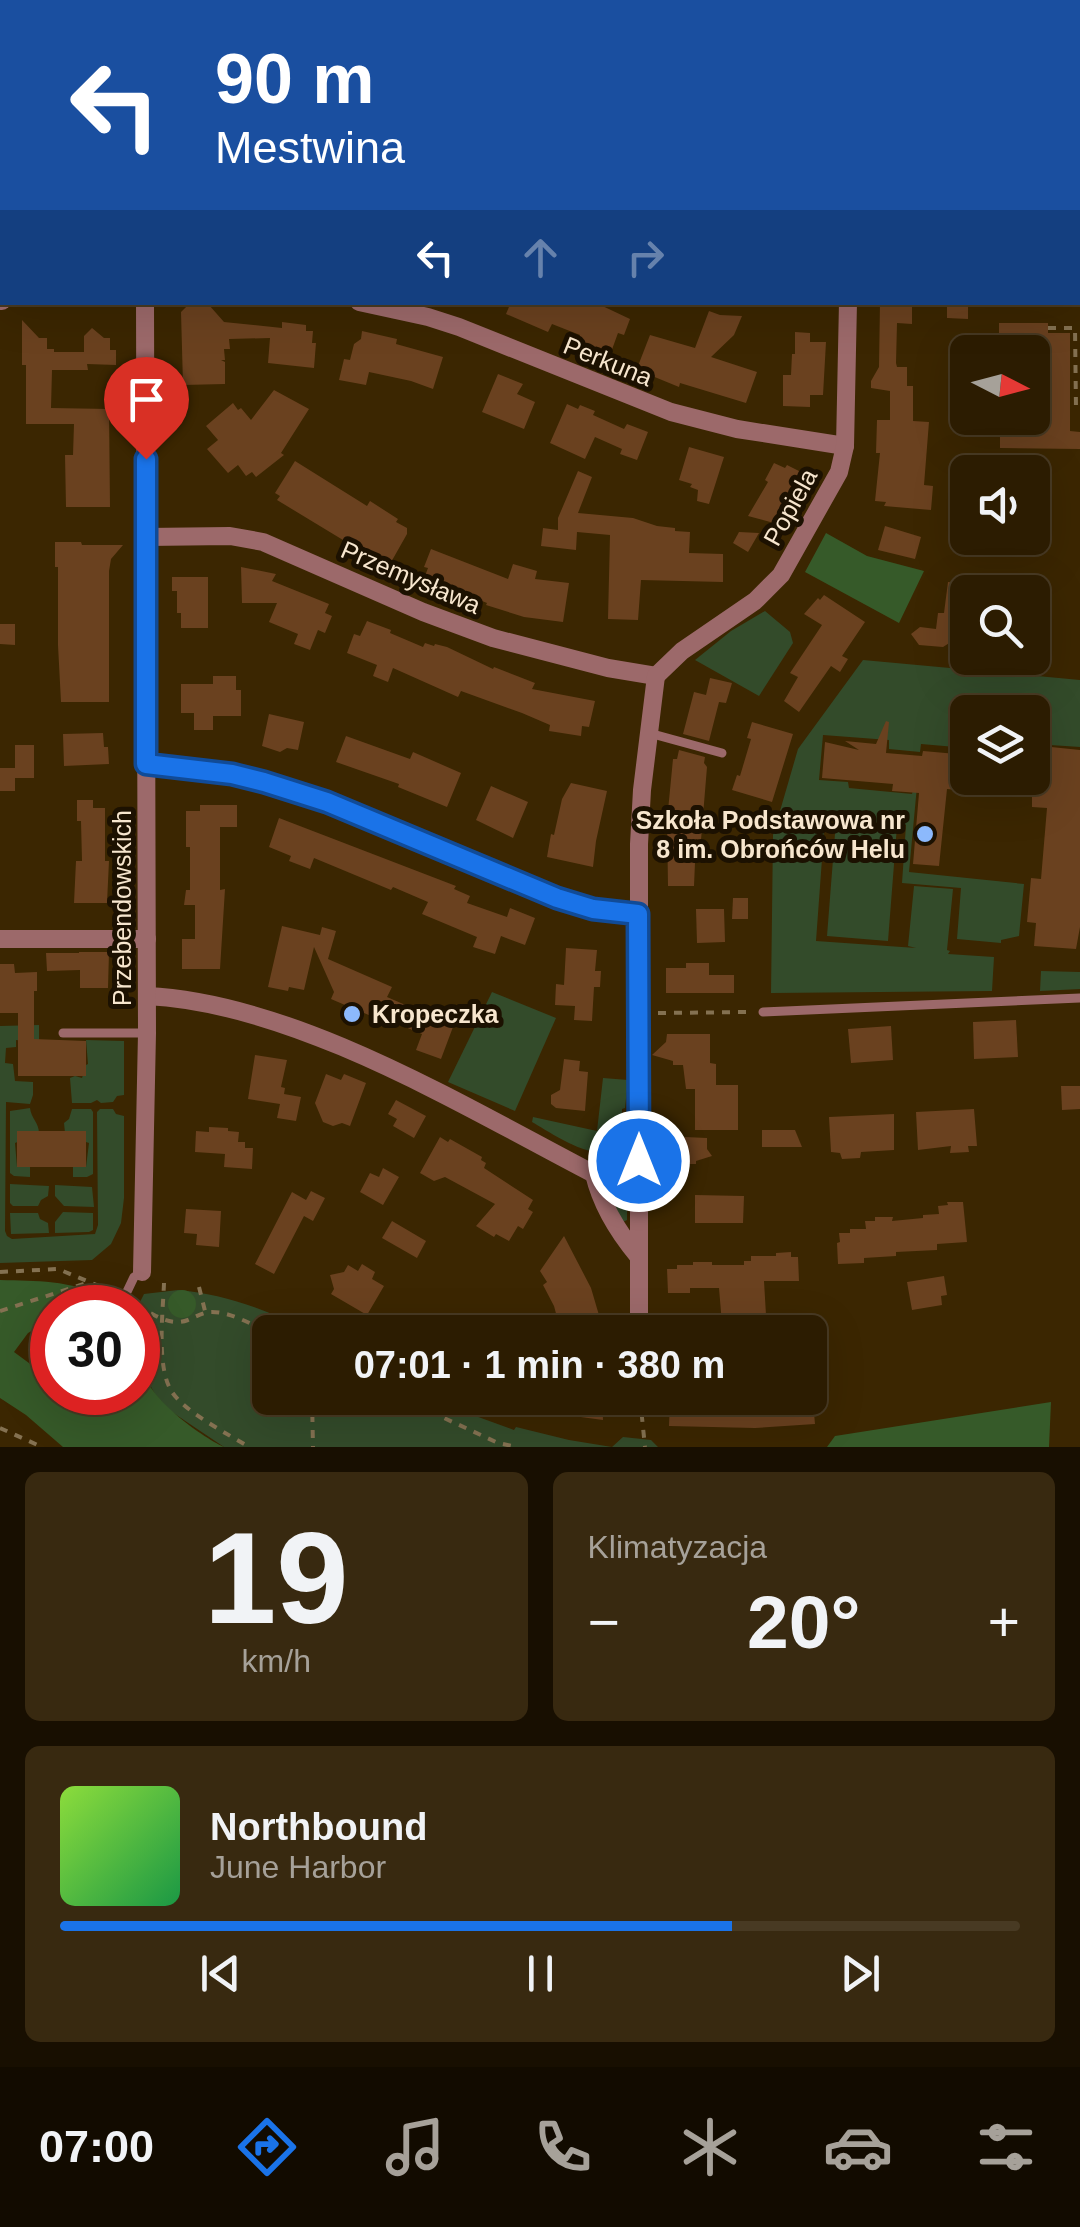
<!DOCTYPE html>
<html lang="pl">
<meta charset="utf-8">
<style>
body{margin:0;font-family:Arial,sans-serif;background:#382910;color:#f1f3f6;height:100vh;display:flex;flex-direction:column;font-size:38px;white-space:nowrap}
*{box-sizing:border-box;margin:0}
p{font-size:32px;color:#a6a199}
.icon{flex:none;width:55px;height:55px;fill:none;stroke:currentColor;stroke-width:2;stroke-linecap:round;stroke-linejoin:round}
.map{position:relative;height:1447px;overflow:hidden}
.panel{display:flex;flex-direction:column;gap:25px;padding:25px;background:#180f01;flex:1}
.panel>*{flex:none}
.banner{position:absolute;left:0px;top:0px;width:1080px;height:305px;box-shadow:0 10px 40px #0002,0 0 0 2px #483a23;background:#1a4fa0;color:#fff;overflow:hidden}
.needle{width:65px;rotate:96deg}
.fabs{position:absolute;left:950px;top:335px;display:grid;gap:20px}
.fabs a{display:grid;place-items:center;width:100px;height:100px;border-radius:15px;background:#2c1c01;box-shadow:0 10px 40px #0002,0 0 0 2px #483a23;font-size:50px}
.speed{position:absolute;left:30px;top:1285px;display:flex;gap:20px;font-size:50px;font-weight:700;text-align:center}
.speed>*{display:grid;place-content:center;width:130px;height:130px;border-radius:50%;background:#2c1c01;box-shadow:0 10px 40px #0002,0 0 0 2px #483a23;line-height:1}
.speed .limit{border:15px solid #d22;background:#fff;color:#111}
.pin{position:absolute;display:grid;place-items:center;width:85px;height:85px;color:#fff;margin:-102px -42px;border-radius:50% 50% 50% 0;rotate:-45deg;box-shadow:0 0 10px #0007}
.pin .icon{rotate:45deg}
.me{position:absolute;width:110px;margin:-55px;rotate:0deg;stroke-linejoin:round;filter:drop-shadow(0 0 8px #0008)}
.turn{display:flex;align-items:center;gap:35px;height:210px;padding:0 50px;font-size:45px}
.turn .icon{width:130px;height:130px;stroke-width:2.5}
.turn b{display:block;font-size:70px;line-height:85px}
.lanes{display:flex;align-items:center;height:95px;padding:0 50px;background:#0003;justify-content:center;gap:50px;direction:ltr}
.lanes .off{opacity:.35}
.big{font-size:75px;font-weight:600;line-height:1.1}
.panel .card{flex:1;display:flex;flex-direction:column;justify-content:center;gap:15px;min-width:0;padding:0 35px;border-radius:15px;background:#382910}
.panel .dial{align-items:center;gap:0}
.dial b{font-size:130px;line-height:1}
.song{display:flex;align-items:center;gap:30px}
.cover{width:120px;height:120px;border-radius:15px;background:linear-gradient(135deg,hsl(90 70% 55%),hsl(140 70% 35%))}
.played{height:10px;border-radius:5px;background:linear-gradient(90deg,#1a73e8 70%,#483a23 70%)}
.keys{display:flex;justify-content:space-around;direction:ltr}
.heat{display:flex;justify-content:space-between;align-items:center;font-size:55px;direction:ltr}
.panel .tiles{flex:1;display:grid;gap:25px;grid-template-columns:1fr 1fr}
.card:last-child{grid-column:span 2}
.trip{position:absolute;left:252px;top:1315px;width:575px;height:100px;border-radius:15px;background:#2c1c01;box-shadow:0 10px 40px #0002,0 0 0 2px #483a23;font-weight:600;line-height:100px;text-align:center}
.dock{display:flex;height:160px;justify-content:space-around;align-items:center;background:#120b00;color:#a6a199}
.dock .icon{width:70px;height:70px}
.dock .on{color:#1a73e8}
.dock b{font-size:45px;color:#f1f3f6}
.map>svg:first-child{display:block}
.green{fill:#334b2a}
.forest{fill:#365a29}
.building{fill:#6a411f}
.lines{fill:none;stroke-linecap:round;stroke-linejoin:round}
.path{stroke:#847151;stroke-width:4;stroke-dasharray:8 8;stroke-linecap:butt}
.service{stroke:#9c696a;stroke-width:9}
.minor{stroke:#9c696a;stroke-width:18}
.route-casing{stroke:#114b97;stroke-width:25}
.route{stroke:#1a73e8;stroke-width:18}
.poi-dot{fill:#8cb9fc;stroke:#1c1101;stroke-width:4}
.labels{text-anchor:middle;stroke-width:10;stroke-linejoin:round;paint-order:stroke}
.street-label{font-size:25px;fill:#f7e6ce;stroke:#1c1101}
.poi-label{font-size:25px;font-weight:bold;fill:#f7e6ce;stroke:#1c1101;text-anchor:end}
</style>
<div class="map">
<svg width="1080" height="1447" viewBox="0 0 1080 1447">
<rect width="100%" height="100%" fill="#3b2601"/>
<g class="green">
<polygon points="765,611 790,632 793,643 759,696 695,660 731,631"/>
<polygon points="863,660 1080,680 1080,747 1050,745 1048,748 1038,747 1042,700 1009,697 1007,712 968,712 967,748 921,744 920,752 889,749 889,740 823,735 819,780 848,782 849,788 912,794 914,786 917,786 909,872 1024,884 1019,936 1001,940 1001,943 957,939 961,888 902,883 906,825 825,818 816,941 916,948 908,946 914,886 953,889 947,950 950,951 948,954 994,957 992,991 771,993 773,835 798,749"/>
<polygon points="836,821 897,826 888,941 827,936"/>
<polygon points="1041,971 1080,972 1080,989 1040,991"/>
<polygon points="492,992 556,1018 515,1111 448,1082"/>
<polygon points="39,1025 39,1043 16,1040 16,1047 6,1048 5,1063 13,1064 15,1081 33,1082 33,1095 30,1104 6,1102 5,1231 7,1236 12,1239 95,1234 98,1225 97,1112 100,1109 113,1109 116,1114 124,1116 124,1198 121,1223 111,1244 92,1260 0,1263 0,1026"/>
<polygon points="86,1040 124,1041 124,1095 117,1096 113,1102 101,1103 97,1100 91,1103 72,1103 70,1078 75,1076 82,1078 86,1065 88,1064"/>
<path d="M603,1078L628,1080L625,1108L622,1109C622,1120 623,1132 619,1142C605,1171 550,1132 532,1122L533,1117L597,1131Z"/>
<path d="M30,1108C31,1118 39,1123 39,1133L15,1143L17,1167H30V1177L14,1176L10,1173V1111Z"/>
<polygon points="72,1109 91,1109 93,1112 93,1174 87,1177 73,1177 73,1167 86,1167 89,1143 86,1142 86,1131 65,1133 64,1123 69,1119"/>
<polygon points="624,1176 627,1179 627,1220 623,1222 605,1187"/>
<polygon points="10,1184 49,1186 48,1196 41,1200 38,1206 13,1206 10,1203"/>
<polygon points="55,1185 92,1187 94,1207 64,1206 55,1196"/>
<polygon points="63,1212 93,1213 93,1230 89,1232 55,1233 55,1222"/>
<polygon points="10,1213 38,1213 40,1219 48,1223 49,1233 11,1234"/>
<path d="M178,1290C223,1294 268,1309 307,1332H270V1398H426L514,1430L516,1427L569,1440L612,1447L623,1437L651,1440L658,1447H224L169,1410L155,1394L143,1372V1329L148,1320L138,1314L137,1308L144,1294Z"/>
</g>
<g class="forest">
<polygon points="826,533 867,556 924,571 899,623 805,572"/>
<path d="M0,1280C36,1281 71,1280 103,1297L73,1307L52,1308V1319L28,1333L14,1352L52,1380V1392L78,1393L102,1404L108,1393L138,1392V1339L143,1329C144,1342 141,1358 143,1370C148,1398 199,1435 224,1447H63L26,1415L0,1398Z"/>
<circle cx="182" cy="1304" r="14"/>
<polygon points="1051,1402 1049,1447 827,1447 835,1436"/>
</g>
<g class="building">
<polygon points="511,302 594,302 630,319 624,335 618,333 610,355 599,350 598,353 576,345 580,335 552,324 548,332 506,314"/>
<polygon points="880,302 912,302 912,324 897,323 896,363 897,367 907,367 907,386 913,386 913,421 929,422 924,485 933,486 931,510 884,506 886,502 875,501 880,453 876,453 877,420 890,420 890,391 871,388 871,381 879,367"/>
<polygon points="947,302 968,302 968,319 947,318"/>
<polygon points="209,305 224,322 282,328 282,322 306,325 306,331 313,331 312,343 316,343 314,368 268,363 270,338 229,339 230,349 224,349 225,360 221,360 225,362 225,384 183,385 181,312 187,306"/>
<polygon points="709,311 720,315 742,316 734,335 711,357 757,372 746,403 680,383 679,387 640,371 641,368 638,366 650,335 695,348"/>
<polygon points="22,320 39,338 47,338 47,349 54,349 54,352 84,352 84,336 92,328 104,338 110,338 110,350 116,350 116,365 87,364 88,370 52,370 51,408 109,409 110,507 66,507 65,455 73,455 74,424 26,424 26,365 22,365"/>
<polygon points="999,323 1048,323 1048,333 1070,333 1070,431 1080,432 1080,449 1000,448 1000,418 1032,418 1032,352 999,352"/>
<polygon points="362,331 397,339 396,344 443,357 433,389 411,381 369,372 366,385 339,380 344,359 350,360 354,344 361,339"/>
<polygon points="795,332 810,333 810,342 826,342 823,395 810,395 810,407 783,406 783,375 791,375 792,354 795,354"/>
<polygon points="498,374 523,384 517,394 535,402 524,429 482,412"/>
<polygon points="274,390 309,409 281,453 284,455 256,477 252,472 246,476 238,465 228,473 207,449 218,440 206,426 233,403 238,410 241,408 251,420"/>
<polygon points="567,404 578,409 580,405 595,411 593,415 624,429 627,424 648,432 637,460 620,454 622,449 595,437 585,459 550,443"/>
<polygon points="689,447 724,457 709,504 697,501 698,490 690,487 692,484 679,480"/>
<polygon points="295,461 367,506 370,501 398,519 396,522 407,528 407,534 390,564 377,557 376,560 277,500 280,496 275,493"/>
<polygon points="774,463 785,468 787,465 801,472 774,523 748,516 768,482 765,480"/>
<polygon points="578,471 592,477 578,513 633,518 657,526 675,528 675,531 690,532 689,553 723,554 723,582 641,580 638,620 608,619 610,535 577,532 576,550 541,546 543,528 558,530 558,518"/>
<polygon points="885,526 921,537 915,559 878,550"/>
<polygon points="739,532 759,533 748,552 733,543"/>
<polygon points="55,542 81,542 82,545 123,545 111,559 109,571 109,702 61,702 58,645 58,567 55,567"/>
<polygon points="431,549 508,579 513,564 537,571 535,579 569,583 563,622 524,617 486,605 487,603 445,586 442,592 422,584 428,568 424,567"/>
<polygon points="241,567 276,574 272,581 329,604 325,613 332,616 325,633 318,630 310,650 294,644 298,634 269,622 277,603 242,603"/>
<polygon points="172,577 208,577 208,628 181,628 181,613 177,613 177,591 172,591"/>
<polygon points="948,582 968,584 968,641 954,640 943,647 919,645 911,634 920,627 936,629 938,613 944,613"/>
<polygon points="824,595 865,622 842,656 848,659 840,672 831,666 799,712 784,701 798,677 790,673 822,625 804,614 818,598 820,600"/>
<polygon points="367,621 391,630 390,633 423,647 425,643 434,646 435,644 447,647 493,669 494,667 535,683 532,689 595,701 589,727 582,726 581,736 549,731 550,725 522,713 461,691 458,697 393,668 388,682 373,676 377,665 347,653 354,634 360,636"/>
<polygon points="0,624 15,624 15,645 0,644"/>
<polygon points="213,676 236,676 236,690 241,690 241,716 213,716 213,730 194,730 194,713 181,713 181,684 213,684"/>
<polygon points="710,678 732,683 726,703 719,702 709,741 683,734 694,692 706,695"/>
<polygon points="269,714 304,722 298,750 287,748 280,752 262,746"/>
<polygon points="886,721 889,722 886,753 922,756 923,751 968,755 968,778 1032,778 1032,745 1080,750 1080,927 1076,949 1034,946 1036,923 1027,922 1031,878 1041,879 1047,808 1032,807 1032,797 947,789 939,866 913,864 919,793 892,791 893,784 822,778 825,742 859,750 845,741 876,744"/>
<polygon points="752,722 793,734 772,802 732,790 737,775 740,776 751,739 747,738"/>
<polygon points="103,733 104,747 108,747 109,764 64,766 63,734"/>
<polygon points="346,736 410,759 413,752 461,773 447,807 398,787 399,784 336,762"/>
<rect x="15" y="745" width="19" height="33"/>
<polygon points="679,750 705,757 704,763 707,767 701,840 696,839 694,886 668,886 667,821 673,759 677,759"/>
<rect x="0" y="768" width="15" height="23"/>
<polygon points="571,783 607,791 596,841 593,867 547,857 551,834 554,835 562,799"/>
<polygon points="491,786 528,802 513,838 476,820"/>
<polygon points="77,800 93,800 93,808 105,808 105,861 109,861 107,903 74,903 76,861 82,861 81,821 77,821"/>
<polygon points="200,805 237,805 237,827 220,827 220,890 225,889 220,969 182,969 182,939 195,939 195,905 184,905 186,890 190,890 190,847 186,847 186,811 200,811"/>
<polygon points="279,818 456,886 454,889 470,896 467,903 507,917 510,908 535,918 525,945 501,936 495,954 473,947 477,937 422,914 428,902 393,887 391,890 314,858 310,869 289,861 291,856 269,847"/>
<polygon points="733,898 748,898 748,919 732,919"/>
<polygon points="696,909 724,909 725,942 697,943"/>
<polygon points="282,926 320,935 322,927 336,931 328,959 392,987 387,997 417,1010 416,1013 453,1027 441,1059 416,1050 422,1034 379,1016 378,1019 364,1013 361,1020 342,1011 345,1005 331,999 334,992 314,947 304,990 289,987 288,991 268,987"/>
<polygon points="566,948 597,950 595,971 601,971 600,987 594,987 592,1021 574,1020 575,1006 555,1005 556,984 564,985"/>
<polygon points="79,952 109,952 108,988 80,988 80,970 47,971 46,953 79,953"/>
<polygon points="686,963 709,963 709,975 734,975 734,993 666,993 666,968 686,968"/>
<polygon points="0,964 14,964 15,973 37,972 37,991 34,991 34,1039 86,1041 86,1076 18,1076 18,1013 0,1013"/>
<polygon points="1016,1020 1018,1057 974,1059 973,1022"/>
<polygon points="891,1026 893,1060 851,1063 848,1029"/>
<polygon points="667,1034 710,1034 710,1063 716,1064 716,1085 738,1085 738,1130 695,1130 695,1089 686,1089 683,1065 673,1065 673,1061 652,1055 666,1042"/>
<polygon points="255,1055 287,1060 281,1087 285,1088 284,1094 301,1097 296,1121 277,1118 280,1104 248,1099"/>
<polygon points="564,1059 580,1061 579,1071 588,1072 585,1111 556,1108 551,1104 551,1095 560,1090"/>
<polygon points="326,1074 341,1080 344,1074 366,1083 350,1126 342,1123 333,1126 323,1122 315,1103"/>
<polygon points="1061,1086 1080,1086 1080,1109 1062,1110"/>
<polygon points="396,1100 426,1116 414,1138 393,1126 397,1119 388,1114"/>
<polygon points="974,1109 977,1146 968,1146 969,1152 950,1153 951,1146 918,1150 916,1112"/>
<polygon points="894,1114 894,1150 861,1152 860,1158 842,1159 840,1153 831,1152 829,1117"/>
<polygon points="209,1127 228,1128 228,1131 239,1132 238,1142 245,1142 245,1148 253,1148 252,1169 224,1167 225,1154 195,1152 196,1131 209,1132"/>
<polygon points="762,1130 795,1130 802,1147 762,1147"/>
<rect x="17" y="1131" width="69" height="36"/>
<polygon points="440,1137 448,1142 450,1139 482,1157 481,1160 486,1163 484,1168 533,1200 528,1209 533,1212 523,1229 518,1226 509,1241 496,1234 494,1237 476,1226 495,1204 445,1177 434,1181 420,1173"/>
<polygon points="685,1137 707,1138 707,1149 712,1156 696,1161 696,1164 683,1164 677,1172 665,1172 660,1165 661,1152 666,1152 666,1141 682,1141"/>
<polygon points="383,1168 399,1177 383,1205 360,1192 370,1173 379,1177"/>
<polygon points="311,1191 325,1198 313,1221 304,1216 274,1274 255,1264 292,1192 306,1200"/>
<polygon points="695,1195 744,1196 743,1223 695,1223"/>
<polygon points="947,1202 963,1202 967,1242 937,1244 937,1250 896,1252 896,1256 864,1258 864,1263 838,1264 837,1243 840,1242 839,1233 850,1233 850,1229 866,1229 865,1221 875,1221 875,1217 893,1217 892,1221 923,1218 923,1215 939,1214 938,1206 948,1205"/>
<polygon points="186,1209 221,1211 219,1247 196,1245 197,1234 184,1233"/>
<polygon points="392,1221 426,1241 417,1258 382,1238"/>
<polygon points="564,1236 591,1288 601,1322 601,1332 564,1332 564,1330 561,1332 554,1306 543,1285 547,1282 540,1271"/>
<polygon points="791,1252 791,1257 798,1257 799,1281 764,1281 766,1315 737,1318 737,1322 722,1324 719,1288 690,1288 690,1293 668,1293 667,1269 677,1269 677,1265 693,1265 693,1262 712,1262 712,1265 744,1265 744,1261 751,1261 751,1256 776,1256 776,1253"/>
<polygon points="362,1264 375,1272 372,1279 384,1286 367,1315 331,1294 334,1289 330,1275 344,1272 348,1265 358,1271"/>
<polygon points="944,1276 947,1295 941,1296 942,1305 912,1310 907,1282"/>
<polygon points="554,1398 602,1398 603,1420 551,1413"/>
<polygon points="680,1398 802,1398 802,1403 813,1402 815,1424 755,1428 669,1426 670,1399 680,1399"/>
</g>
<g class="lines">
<g class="path">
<polyline points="1048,328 1075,328 1076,409 1080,409"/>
<polyline points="658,1013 748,1012"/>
<polyline points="0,1272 58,1269 111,1291"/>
<path d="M164,1283C163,1312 156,1368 172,1392C185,1412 228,1434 249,1447"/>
<polyline points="199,1287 205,1311"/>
<path d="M137,1305C153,1314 169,1327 188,1320C195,1317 202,1313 210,1312C229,1311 253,1325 270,1333"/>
<polyline points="0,1311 90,1282"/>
<polyline points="312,1398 313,1447"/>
<polyline points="401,1398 498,1443 517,1447"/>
<polyline points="640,1398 645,1447"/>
<polyline points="0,1428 42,1447"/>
</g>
<g class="service">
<polyline points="1078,168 1080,168"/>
<polyline points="649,733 722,753"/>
<polyline points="763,1012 1080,998"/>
<polyline points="63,1033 147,1033"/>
<polyline points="124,1298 134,1277 142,1272"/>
</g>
<g class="minor">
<polyline points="145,0 145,2"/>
<polyline points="350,0 350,2"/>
<polyline points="854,2 854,0"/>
<polyline points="0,301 2,301"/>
<polyline points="359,302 428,317 459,327 671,412 737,429 845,446"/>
<polyline points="146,537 230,536 263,542 423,612 493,638 608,668 656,676"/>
<polyline points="656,676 682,651 755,601 781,575 839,472 845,446 848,302"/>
<polyline points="147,763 232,774 264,781 327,802 557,898 593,909 638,913"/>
<polyline points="0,939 147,939"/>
<path d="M147,996C295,1003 463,1106 594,1174L639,1161"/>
<path d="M594,1174C601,1204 618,1232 638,1256"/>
<polyline points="142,1272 147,1033 145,302"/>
<polyline points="639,1332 639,844 642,790 656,676"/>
</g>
</g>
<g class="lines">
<defs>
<polyline id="route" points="146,459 146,764 232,774 264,782 327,802 557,898 593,909 638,914 639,1161"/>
</defs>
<use href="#route" class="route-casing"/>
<use href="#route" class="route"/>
</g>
<g class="poi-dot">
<circle cx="925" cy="834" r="10"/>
<circle cx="352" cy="1014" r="10"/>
</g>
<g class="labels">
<g class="street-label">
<text transform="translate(608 361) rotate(22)" y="9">Perkuna</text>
<text transform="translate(790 507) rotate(-61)" y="9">Popiela</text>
<text transform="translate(411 577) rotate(23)" y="9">Przemysława</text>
<text transform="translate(122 908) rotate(-90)" y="9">Przebendowskich</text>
</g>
<g class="poi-label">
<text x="905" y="829">Szkoła Podstawowa nr<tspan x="905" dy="29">8 im. Obrońców Helu</tspan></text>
<text x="372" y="1023" text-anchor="start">Kropeczka</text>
</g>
</g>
</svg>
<div class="fabs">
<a><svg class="needle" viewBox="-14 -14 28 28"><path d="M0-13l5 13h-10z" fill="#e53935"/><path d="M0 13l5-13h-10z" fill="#a6a199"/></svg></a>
<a><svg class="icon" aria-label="sound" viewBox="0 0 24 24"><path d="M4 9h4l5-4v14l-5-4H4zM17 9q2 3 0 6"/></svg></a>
<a><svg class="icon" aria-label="search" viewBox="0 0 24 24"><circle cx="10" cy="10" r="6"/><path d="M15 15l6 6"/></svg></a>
<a><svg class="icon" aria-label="layers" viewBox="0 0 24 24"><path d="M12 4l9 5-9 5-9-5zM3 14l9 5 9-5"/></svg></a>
</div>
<div class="speed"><div class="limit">30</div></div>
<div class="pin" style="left:146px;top:459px;background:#d93025"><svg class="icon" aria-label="arrive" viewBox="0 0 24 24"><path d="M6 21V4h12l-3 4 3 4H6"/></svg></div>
<svg class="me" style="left:639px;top:1161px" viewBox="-20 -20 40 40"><circle r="17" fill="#1a73e8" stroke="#fff" stroke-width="3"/><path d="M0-11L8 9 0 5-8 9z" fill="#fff"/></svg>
<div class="trip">07:01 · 1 min · 380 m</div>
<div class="banner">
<div class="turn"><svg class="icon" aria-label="left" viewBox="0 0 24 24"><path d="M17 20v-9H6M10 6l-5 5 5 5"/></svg><div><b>90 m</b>Mestwina</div></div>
<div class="lanes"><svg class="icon" aria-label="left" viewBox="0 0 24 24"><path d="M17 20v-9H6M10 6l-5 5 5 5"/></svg><svg class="icon off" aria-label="ahead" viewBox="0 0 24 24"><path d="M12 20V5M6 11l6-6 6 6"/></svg><svg class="icon off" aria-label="right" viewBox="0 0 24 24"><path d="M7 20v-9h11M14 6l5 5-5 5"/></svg></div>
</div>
</div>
<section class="panel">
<div class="tiles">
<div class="card dial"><b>19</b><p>km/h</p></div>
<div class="card"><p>Klimatyzacja</p>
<div class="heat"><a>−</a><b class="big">20°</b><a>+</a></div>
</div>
<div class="card">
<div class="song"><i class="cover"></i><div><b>Northbound</b><p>June Harbor</p></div></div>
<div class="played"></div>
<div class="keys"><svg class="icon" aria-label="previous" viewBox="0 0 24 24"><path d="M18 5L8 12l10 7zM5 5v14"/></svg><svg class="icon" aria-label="pause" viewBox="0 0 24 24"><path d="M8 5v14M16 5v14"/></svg><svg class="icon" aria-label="next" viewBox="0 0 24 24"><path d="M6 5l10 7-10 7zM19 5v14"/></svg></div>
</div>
</div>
</section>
<nav class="dock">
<b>07:00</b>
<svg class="icon on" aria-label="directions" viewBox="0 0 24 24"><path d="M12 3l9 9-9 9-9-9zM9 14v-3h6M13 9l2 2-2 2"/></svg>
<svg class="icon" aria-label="music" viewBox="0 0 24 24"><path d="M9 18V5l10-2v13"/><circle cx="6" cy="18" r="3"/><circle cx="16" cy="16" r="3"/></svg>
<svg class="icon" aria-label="phone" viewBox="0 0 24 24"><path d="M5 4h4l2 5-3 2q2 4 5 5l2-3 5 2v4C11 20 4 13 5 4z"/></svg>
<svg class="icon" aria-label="climate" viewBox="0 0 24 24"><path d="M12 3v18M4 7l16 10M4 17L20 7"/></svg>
<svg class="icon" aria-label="car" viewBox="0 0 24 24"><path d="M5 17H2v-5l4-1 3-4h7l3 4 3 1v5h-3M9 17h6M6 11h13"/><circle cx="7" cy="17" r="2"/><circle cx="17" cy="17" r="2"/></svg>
<svg class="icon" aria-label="filters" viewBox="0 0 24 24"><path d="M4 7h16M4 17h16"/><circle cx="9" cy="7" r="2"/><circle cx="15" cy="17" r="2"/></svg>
</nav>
